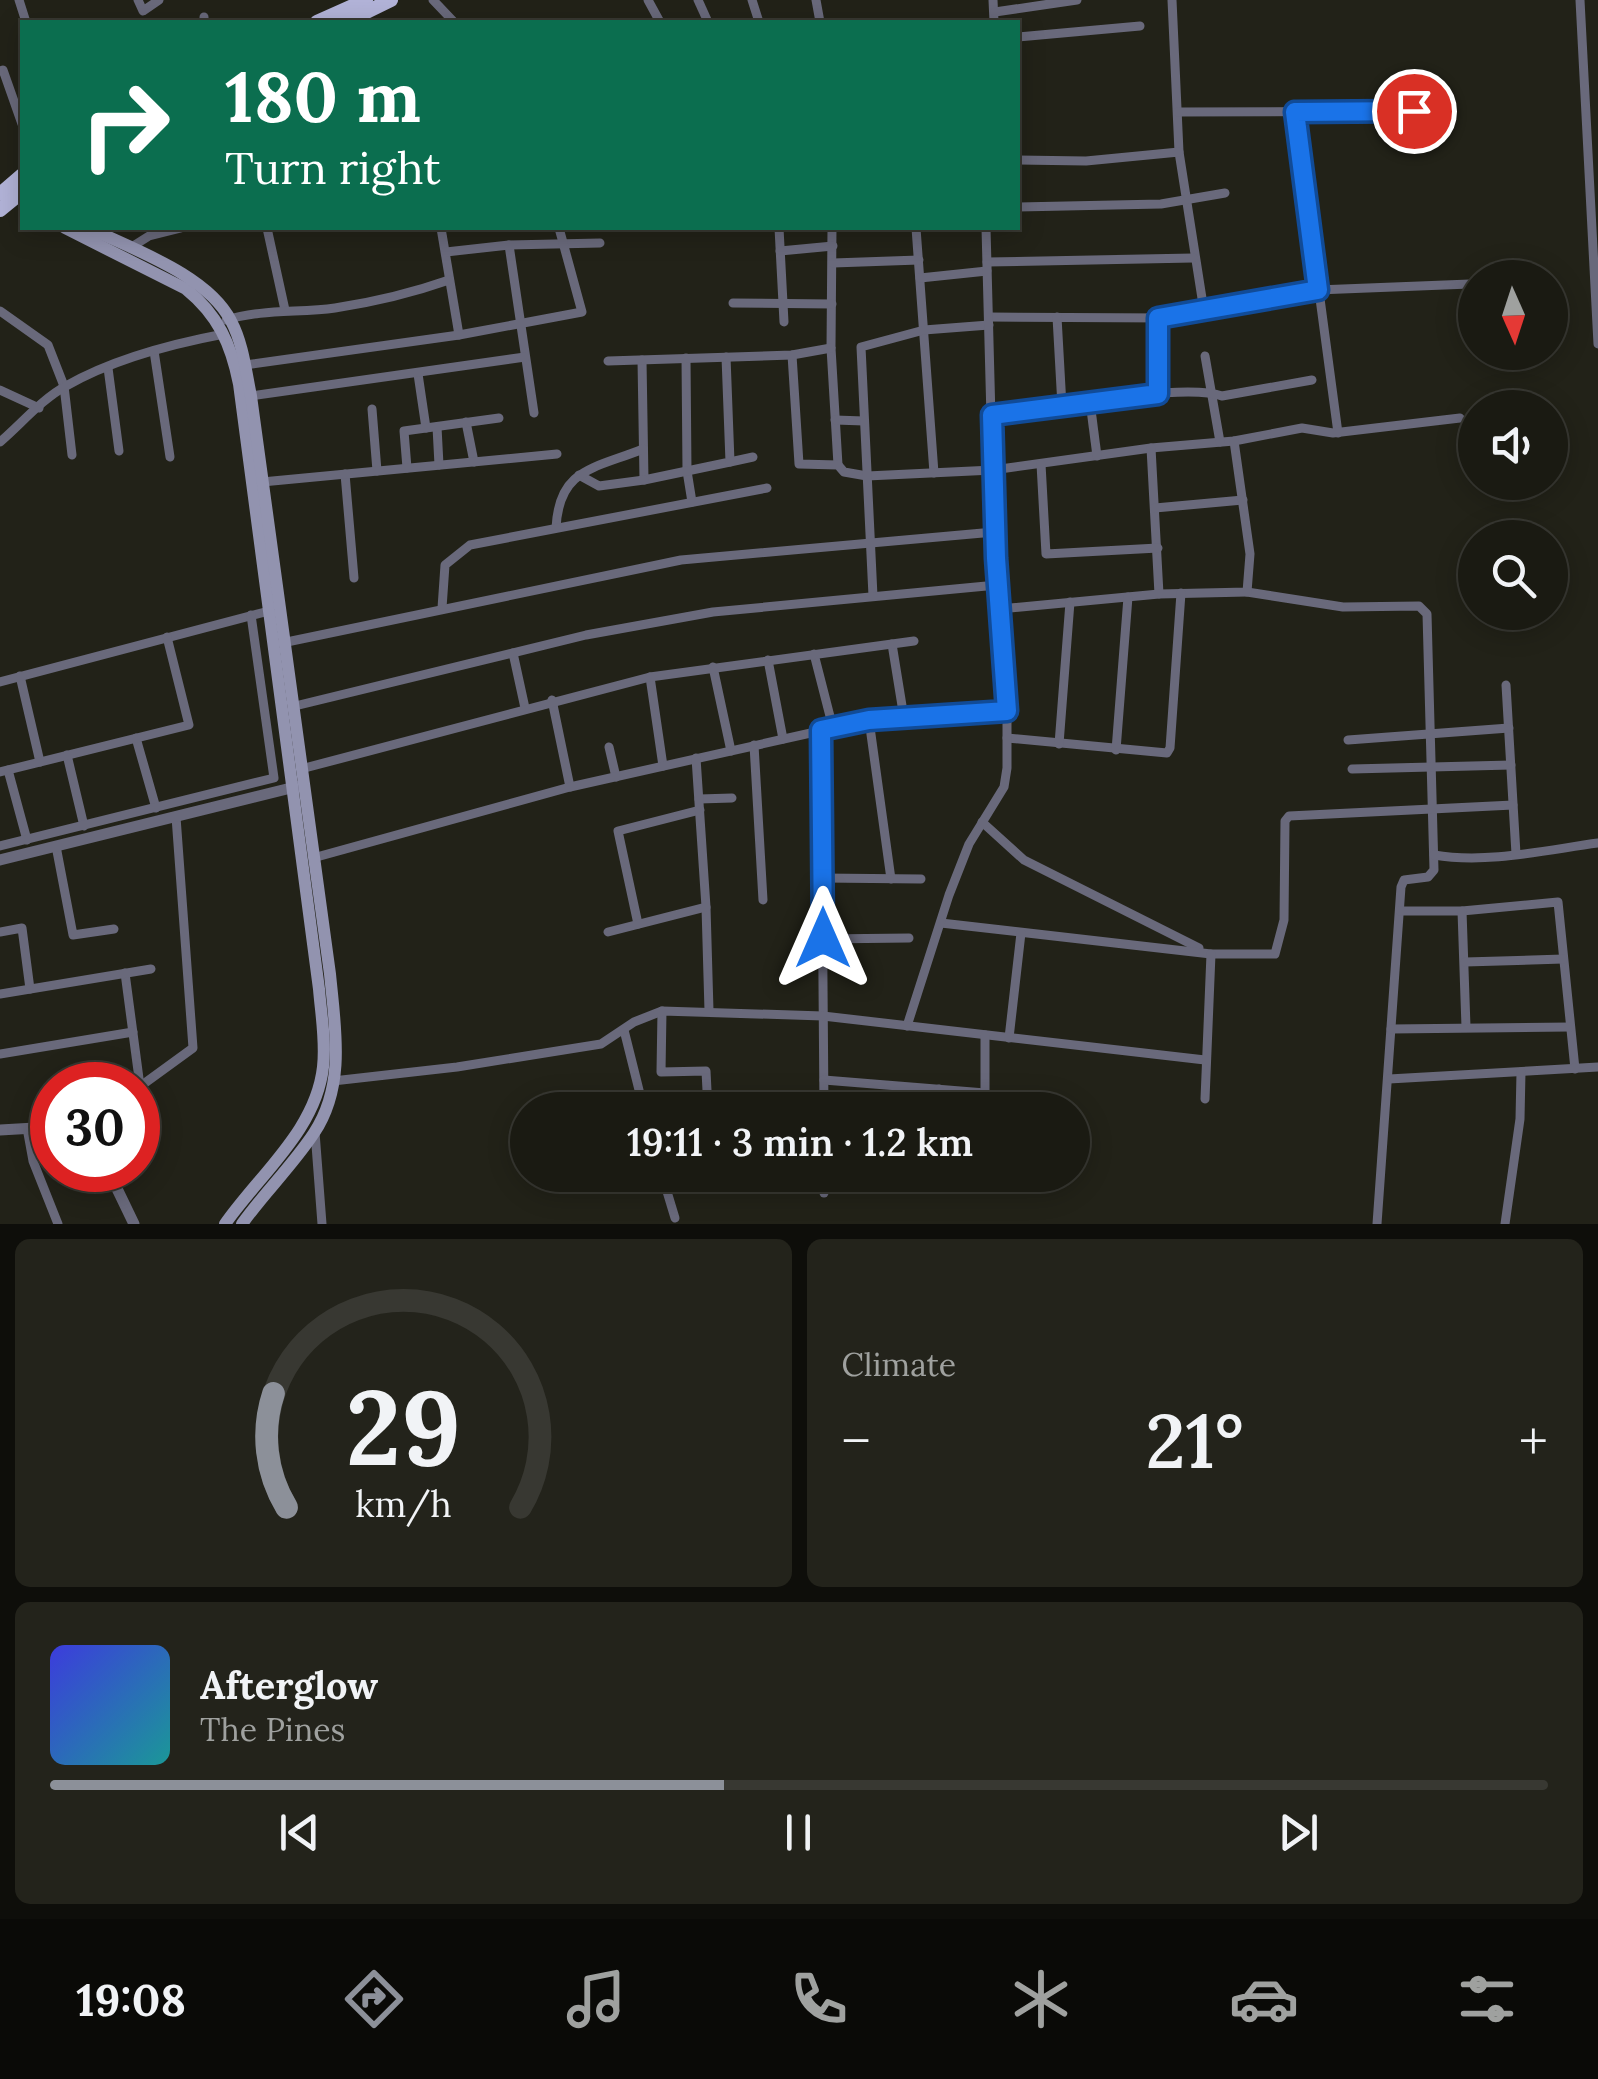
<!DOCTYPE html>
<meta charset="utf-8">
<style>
body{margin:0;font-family:Lora,serif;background:#23231b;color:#f1f3f6;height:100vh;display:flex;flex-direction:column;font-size:38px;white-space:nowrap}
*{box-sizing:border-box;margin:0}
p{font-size:32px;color:#9fa19f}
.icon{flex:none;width:55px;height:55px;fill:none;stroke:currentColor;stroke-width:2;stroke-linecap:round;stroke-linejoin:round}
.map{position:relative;height:1224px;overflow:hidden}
.drawer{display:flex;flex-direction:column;gap:15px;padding:15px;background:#0e0e0a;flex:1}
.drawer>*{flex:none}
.top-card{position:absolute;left:20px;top:20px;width:1000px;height:210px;border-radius:0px;box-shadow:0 5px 25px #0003,0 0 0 2px #383832;background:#0b6e4f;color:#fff;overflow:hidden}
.needle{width:65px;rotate:177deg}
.tools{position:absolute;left:1458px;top:260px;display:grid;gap:20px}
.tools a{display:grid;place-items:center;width:110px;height:110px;border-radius:50%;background:#1a1a12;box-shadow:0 5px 25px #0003,0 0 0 2px #383832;font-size:50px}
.speed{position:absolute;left:30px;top:1062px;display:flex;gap:20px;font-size:50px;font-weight:700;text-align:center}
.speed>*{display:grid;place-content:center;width:130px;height:130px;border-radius:50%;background:#1a1a12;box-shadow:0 5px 25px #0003,0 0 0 2px #383832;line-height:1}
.speed .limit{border:15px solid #d22;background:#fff;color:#111}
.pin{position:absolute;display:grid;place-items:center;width:85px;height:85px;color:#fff;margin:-42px;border:5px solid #fff;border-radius:50%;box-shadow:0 2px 10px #0007}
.me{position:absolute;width:110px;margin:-55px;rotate:0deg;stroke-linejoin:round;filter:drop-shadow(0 0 8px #0008)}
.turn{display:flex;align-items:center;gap:35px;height:210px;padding:0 40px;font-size:45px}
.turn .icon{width:130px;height:130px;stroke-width:2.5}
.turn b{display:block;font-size:70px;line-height:85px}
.big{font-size:75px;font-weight:600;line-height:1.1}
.drawer .card{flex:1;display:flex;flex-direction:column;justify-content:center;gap:15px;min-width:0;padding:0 35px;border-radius:15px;background:#23231b}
.drawer .dial{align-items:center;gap:0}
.dial svg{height:260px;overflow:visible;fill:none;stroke:#383832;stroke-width:7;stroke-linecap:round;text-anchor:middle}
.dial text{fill:#f1f3f6;stroke:none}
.song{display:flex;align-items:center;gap:30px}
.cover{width:120px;height:120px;border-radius:15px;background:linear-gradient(135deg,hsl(240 70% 55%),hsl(180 70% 35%))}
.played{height:10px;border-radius:5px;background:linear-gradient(90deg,#8c9099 45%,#383832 45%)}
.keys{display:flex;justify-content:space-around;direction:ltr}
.heat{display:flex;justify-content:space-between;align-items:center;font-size:55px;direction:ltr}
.drawer .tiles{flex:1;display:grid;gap:15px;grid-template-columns:1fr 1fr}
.card:last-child{grid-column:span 2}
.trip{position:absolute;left:510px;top:1092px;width:580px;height:100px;border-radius:50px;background:#1a1a12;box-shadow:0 5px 25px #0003,0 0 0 2px #383832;font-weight:600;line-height:100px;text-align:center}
.menu{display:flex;height:160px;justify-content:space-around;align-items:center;background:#0a0a07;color:#9fa19f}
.menu .icon{width:70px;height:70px}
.menu .current{color:#8c9099}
.menu b{font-size:45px;color:#f1f3f6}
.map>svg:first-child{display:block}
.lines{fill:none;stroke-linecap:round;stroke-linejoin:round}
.minor{stroke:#69697b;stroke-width:9}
.tertiary{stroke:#69697b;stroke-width:11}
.secondary{stroke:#9293af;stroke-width:12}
.primary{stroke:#b2b3d8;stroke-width:14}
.route-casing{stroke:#114b97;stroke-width:25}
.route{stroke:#1a73e8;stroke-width:18}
</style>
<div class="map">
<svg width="1598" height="1224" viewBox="0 0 1598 1224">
<rect width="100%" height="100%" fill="#222218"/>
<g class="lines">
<g class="minor">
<polyline points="19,0 26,22"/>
<polyline points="138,0 143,11 159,0"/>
<polyline points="433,0 454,22"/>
<polyline points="648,0 660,22"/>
<polyline points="698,0 708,22"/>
<polyline points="752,0 759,22"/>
<polyline points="816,0 820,22"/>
<polyline points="993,0 994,22"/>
<polyline points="1172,0 1179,152 1204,311"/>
<polyline points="1580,0 1598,344"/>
<polyline points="995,12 1077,0"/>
<polyline points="204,17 204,22"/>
<polyline points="1018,37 1140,26"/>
<polyline points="0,71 3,70 22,124"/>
<polyline points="1178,112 1448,111"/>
<polyline points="1295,112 1338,433"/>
<polyline points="1018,160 1086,161 1179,152"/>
<polyline points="1018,207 1161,204 1225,193"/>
<polyline points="267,228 285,310"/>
<polyline points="441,228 459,335"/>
<polyline points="779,228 784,322"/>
<polyline points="832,228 831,348 838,465"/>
<polyline points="916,228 934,473"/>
<polyline points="509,245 534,413"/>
<polyline points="130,248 149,236 181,228"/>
<polyline points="780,251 833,246"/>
<polyline points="446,252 509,245 600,243"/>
<polyline points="987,262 1193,258"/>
<polyline points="833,263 919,260"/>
<polyline points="920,278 987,271"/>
<polyline points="733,303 832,304"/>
<polyline points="0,311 48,345 64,386 72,455"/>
<polyline points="989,317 1169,318 1317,290 1470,284"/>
<polyline points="1057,317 1062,406"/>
<polyline points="1157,318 1158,394"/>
<path d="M226,320C262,309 299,313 335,308C374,302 412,293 449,280"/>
<polyline points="154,351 170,457"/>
<polyline points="792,355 799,464 838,465 844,472 867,476 993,470 1151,448 1234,441 1302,428 1333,433 1460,418"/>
<polyline points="1205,356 1220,442"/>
<polyline points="686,358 687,471 692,502"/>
<polyline points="642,360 644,480 730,462 726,357"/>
<polyline points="608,361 792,355 831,348"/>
<polyline points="245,365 459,335 582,312 559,228"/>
<polyline points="108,368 119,451"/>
<polyline points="418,374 426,428"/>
<polyline points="0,390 39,408"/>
<polyline points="251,396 525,357"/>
<polyline points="1090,402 1097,456"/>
<polyline points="372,409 377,471"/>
<path d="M991,415C1039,409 1185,382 1222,396L1312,380"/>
<polyline points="835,420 864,421"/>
<polyline points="466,422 474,462"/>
<polyline points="437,427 439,465"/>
<path d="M0,442C21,424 42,399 66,386C113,359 171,344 224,334"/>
<polyline points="1151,448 1159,594"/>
<polyline points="730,462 753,457"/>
<polyline points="1041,464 1046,554 1158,548"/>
<polyline points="407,468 404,431 499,418"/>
<polyline points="345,474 354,578"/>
<polyline points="579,475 599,486 644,480"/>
<polyline points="262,482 557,454"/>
<polyline points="1155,508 1243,500"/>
<path d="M556,528C559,468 594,469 643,449"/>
<polyline points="1247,592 1343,607 1419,606 1427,614 1434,870 1428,877 1404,880 1401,887 1377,1224"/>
<polyline points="873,596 861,347 924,330 989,325"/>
<polyline points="442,608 445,565 470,545 767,488"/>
<polyline points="1000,609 1159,594 1247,592 1250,554 1234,441"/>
<polyline points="282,643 681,560 994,532"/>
<polyline points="892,644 904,718"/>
<polyline points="513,653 525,708"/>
<polyline points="814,654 833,728"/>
<polyline points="768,660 783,739"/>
<polyline points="713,667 731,751"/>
<polyline points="20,676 40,762"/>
<polyline points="650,677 663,766"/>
<polyline points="0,682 269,611"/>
<polyline points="1506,685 1516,854"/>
<polyline points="552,700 570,787"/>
<polyline points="295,706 586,635 713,612 997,585"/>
<polyline points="869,720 891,879"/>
<polyline points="821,730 824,1110"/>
<polyline points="136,738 156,808"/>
<polyline points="1007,738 1167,753 1170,748 1181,593"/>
<polyline points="1348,740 1509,728"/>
<polyline points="1059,744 1070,602"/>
<polyline points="754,745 763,900"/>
<polyline points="609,747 616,777"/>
<polyline points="1116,750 1128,597"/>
<polyline points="67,755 84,826"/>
<polyline points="301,769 650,677 914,641"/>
<polyline points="1352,769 1511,765"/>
<polyline points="8,770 27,840"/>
<polyline points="0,772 189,725 167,637"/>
<polyline points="699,799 732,798"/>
<polyline points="982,822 1024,860 1199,948"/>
<polyline points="0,846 274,778 251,615"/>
<polyline points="56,846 73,935 114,929"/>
<path d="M1434,855C1487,864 1546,850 1598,843"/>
<polyline points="313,858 570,787 869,720 1007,711"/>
<polyline points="822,878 921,879"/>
<polyline points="706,907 709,1011"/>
<polyline points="1400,911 1462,911 1558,902 1575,1069"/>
<polyline points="1462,911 1466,1027"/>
<polyline points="941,923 1211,954 1275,954 1284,920 1285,821 1289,816 1513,805"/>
<polyline points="638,924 618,831 700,810"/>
<polyline points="0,932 22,928 30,989"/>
<polyline points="608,932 706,907 696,758"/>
<polyline points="823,939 909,938"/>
<polyline points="1465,962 1563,959"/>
<polyline points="125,973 140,1086"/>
<polyline points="0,994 151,969"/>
<polyline points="662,1011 661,1072 706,1071 708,1110"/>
<polyline points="907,1026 949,895 969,844 1004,787 1007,768 1007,711 994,532 986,228"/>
<polyline points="1391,1029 1570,1027"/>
<polyline points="624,1030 644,1110"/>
<polyline points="1009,1038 1021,933"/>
<polyline points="0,1054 133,1032"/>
<polyline points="1389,1079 1598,1067"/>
<polyline points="824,1080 985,1093"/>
<polyline points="333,1081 457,1067 601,1044 634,1022 662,1011 823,1016 1205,1060"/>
<polyline points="138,1088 193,1048 176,817"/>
<polyline points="1205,1099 1211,954"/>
<polyline points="937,1110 939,1089"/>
<polyline points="985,1110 985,1035"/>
<polyline points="27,1128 33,1161 58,1224"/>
<polyline points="315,1132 322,1224"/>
<polyline points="662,1175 675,1218"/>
<polyline points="709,1175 709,1187"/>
<polyline points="824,1175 824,1193"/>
<polyline points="1505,1224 1520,1119 1521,1072"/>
</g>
<g class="tertiary">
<polyline points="0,860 299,786"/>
<polyline points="0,1130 52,1127"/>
<polyline points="108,1170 134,1224"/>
</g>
<g class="secondary">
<path d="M65,228L186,289C218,315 231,344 239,384L319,989C321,1014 326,1041 323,1067C316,1130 260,1174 225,1224"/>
<path d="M89,228C132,249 208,275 231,321C243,343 246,372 251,396L330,974C335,1027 346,1085 314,1133C293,1165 264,1193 242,1224"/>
</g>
<g class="primary">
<polyline points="317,22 366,0"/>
<polyline points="346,22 391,0"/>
<polyline points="0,194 22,175"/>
<polyline points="0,210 22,192"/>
</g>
</g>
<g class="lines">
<defs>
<polyline id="route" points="823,938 821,730 869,720 1007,711 996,558 992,415 1158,394 1158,318 1318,290 1295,112 1414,111"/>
</defs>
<use href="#route" class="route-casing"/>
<use href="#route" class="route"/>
</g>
</svg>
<div class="tools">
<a><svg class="needle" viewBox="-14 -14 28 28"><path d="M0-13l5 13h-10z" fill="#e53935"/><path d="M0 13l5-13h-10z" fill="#9fa19f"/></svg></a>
<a><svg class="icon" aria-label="sound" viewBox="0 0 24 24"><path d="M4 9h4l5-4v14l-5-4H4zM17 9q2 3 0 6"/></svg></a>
<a><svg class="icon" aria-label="search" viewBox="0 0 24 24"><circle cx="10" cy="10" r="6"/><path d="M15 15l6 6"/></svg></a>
</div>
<div class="speed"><div class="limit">30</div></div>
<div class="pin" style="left:1414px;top:111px;background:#d93025"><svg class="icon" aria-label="arrive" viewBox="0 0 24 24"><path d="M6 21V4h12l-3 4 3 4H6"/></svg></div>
<svg class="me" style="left:823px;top:938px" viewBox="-20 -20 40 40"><path d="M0-17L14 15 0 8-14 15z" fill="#1a73e8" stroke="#fff" stroke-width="4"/></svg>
<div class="trip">19:11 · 3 min · 1.2 km</div>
<div class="top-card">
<div class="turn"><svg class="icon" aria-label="right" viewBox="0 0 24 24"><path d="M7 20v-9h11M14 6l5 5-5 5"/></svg><div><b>180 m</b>Turn right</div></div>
</div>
</div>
<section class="drawer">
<div class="tiles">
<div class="card dial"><svg viewBox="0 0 100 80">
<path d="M14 69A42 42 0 1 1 86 69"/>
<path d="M14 69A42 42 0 0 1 10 34" stroke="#8c9099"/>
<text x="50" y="56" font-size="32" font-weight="700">29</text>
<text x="50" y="72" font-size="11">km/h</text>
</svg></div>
<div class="card"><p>Climate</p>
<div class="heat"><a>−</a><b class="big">21°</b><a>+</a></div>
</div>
<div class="card">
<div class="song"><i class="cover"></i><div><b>Afterglow</b><p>The Pines</p></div></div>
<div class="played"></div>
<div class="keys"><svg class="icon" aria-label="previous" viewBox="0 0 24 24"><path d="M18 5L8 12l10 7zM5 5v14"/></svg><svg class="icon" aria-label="pause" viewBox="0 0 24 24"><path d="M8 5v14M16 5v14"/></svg><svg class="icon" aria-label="next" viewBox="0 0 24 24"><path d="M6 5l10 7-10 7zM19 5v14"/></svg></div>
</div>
</div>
</section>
<nav class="menu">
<b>19:08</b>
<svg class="icon current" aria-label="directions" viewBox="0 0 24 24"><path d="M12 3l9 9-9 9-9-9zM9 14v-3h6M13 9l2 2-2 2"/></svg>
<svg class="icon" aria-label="music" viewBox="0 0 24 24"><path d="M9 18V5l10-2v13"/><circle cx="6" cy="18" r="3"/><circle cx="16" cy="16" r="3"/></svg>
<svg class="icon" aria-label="phone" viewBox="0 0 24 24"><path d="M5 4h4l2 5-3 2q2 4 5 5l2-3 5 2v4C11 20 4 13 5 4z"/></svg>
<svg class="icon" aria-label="climate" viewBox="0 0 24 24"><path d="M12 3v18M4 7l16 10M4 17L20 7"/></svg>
<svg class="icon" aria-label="car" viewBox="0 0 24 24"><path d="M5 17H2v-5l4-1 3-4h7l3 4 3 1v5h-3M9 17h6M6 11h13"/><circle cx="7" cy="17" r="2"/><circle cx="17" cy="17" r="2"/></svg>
<svg class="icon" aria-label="filters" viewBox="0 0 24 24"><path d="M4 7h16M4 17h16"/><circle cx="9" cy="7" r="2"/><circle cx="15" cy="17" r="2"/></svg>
</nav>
